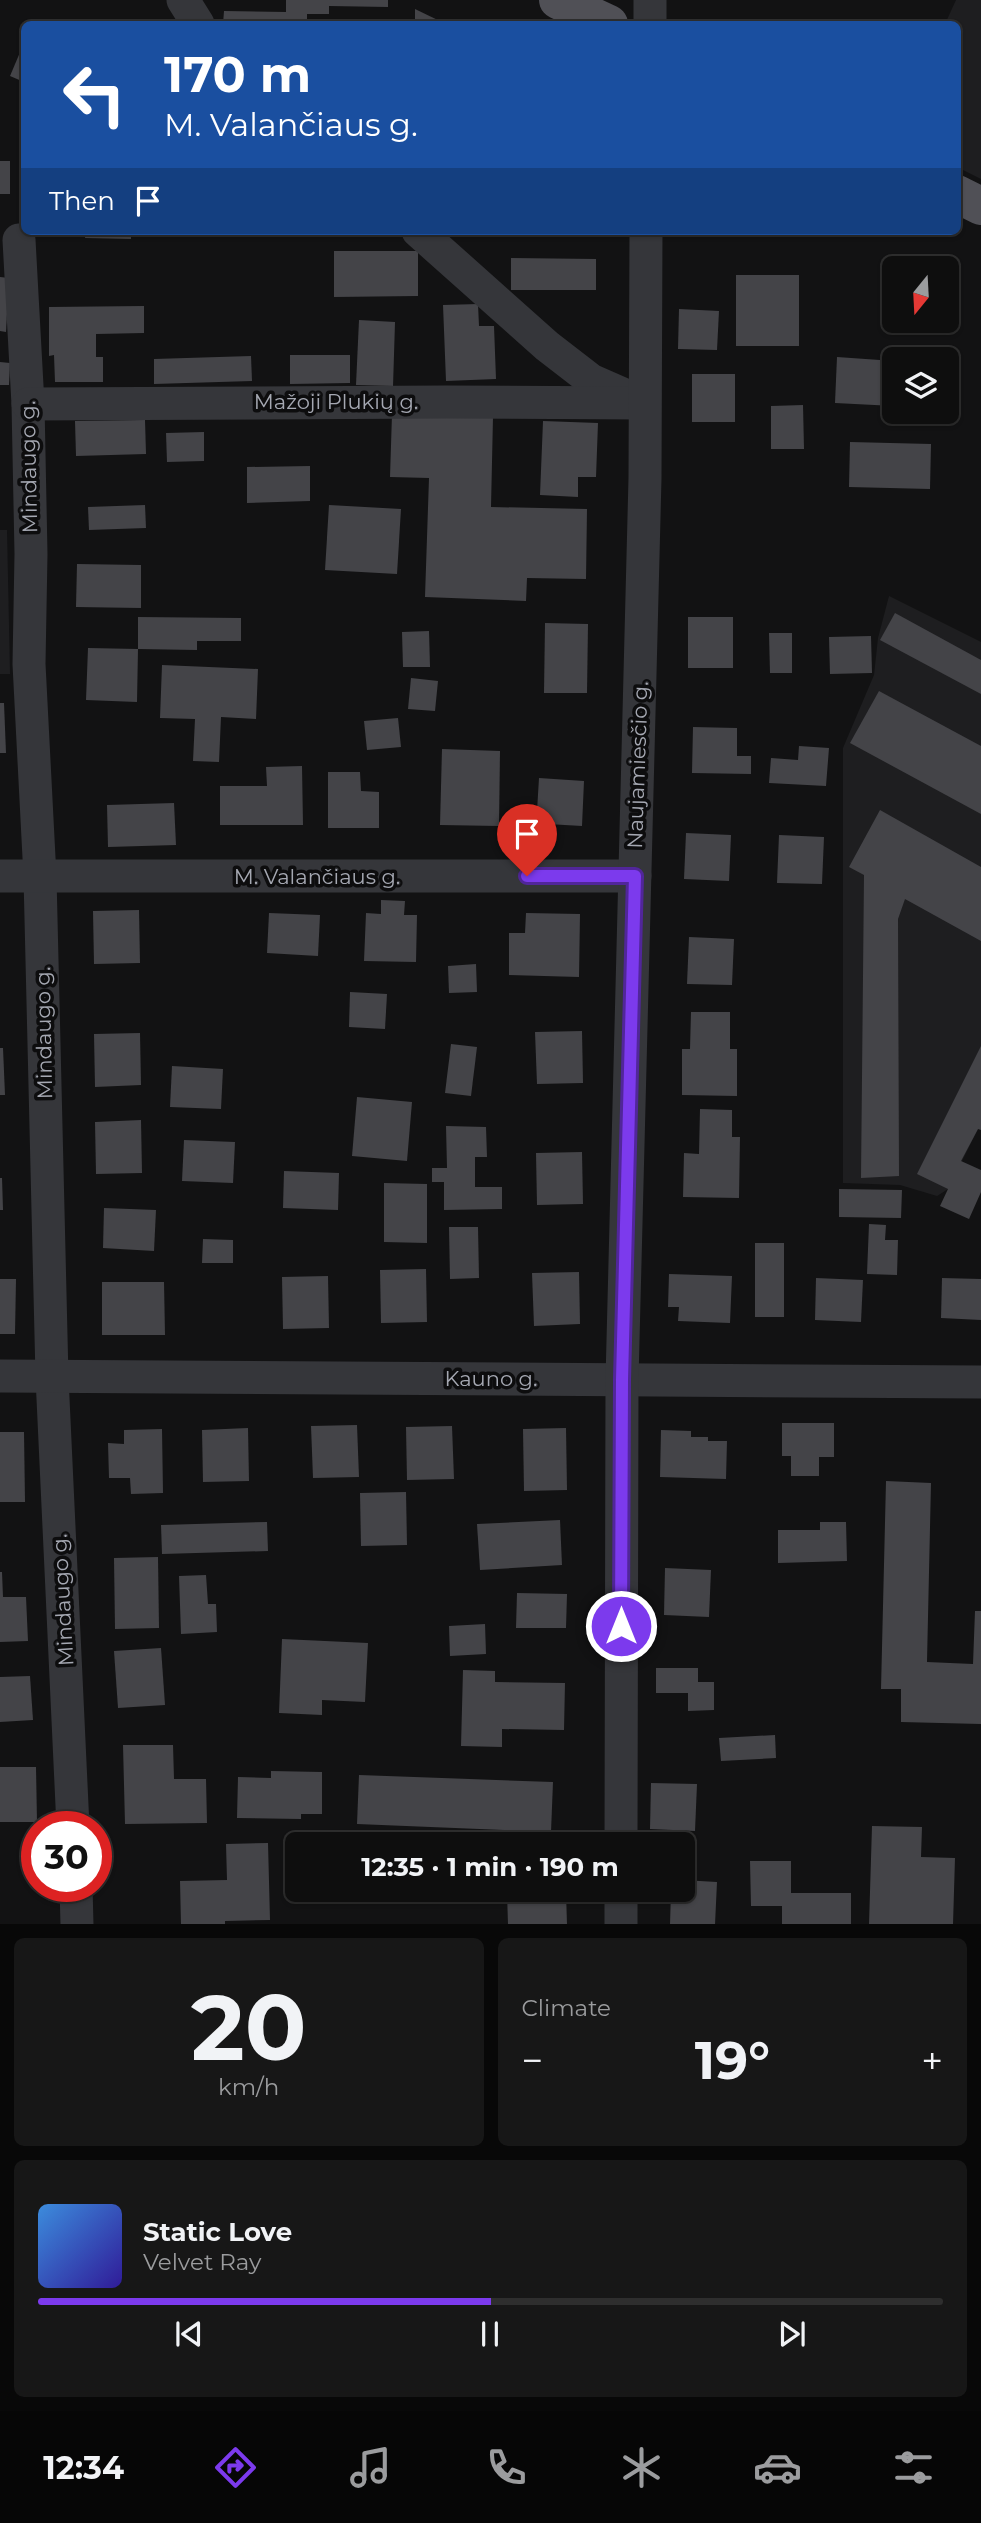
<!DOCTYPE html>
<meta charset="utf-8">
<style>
body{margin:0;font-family:Montserrat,sans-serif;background:#171717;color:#f1f3f6;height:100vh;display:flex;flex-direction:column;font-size:26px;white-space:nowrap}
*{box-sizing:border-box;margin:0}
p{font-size:23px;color:#9b9c9e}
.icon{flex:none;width:38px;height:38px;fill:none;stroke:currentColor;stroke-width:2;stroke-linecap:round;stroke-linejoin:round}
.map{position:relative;height:1924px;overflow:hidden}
.panel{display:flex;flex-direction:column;gap:14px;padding:14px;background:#080808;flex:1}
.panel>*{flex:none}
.hud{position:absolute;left:21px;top:21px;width:940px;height:214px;border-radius:10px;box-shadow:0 2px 5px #0004,0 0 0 2px #2e2e2e;background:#1a4fa0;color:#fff;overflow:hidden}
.needle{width:46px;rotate:198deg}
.controls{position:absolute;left:882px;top:256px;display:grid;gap:14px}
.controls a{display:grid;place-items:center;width:77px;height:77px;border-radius:10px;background:#0e0e0e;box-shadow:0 2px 5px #0004,0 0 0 2px #2e2e2e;font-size:35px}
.speed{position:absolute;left:21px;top:1811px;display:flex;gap:14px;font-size:35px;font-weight:700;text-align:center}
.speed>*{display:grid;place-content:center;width:91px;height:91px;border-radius:50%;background:#0e0e0e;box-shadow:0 2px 5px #0004,0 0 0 2px #2e2e2e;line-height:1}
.speed .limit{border:10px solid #d22;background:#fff;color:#111}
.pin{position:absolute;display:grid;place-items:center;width:60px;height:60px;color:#fff;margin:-72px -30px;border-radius:50% 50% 50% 0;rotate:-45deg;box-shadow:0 0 7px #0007}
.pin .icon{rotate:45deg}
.me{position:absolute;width:77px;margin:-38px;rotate:0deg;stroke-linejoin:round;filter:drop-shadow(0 0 5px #0008)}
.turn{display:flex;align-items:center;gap:24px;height:147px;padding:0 28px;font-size:32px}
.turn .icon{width:91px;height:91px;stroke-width:2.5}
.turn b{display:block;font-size:49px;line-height:60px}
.then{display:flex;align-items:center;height:66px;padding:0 28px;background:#0003;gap:14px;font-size:26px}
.big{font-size:52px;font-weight:700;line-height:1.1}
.panel .widget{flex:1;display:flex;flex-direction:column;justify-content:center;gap:10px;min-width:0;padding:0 24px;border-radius:10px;background:#171717}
.panel .dial{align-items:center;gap:0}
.dial b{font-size:91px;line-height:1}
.song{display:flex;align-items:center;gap:21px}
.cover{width:84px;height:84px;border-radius:10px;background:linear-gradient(135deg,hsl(210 70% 55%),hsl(250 70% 35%))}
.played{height:7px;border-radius:4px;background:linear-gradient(90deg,#7c3aed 50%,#2e2e2e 50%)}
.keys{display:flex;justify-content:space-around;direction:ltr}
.heat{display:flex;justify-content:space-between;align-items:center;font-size:38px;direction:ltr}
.panel .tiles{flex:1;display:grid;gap:14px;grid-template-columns:1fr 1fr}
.widget:last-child{grid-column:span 2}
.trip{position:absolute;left:285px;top:1832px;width:410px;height:70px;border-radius:10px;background:#0e0e0e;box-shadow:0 2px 5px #0004,0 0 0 2px #2e2e2e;font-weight:700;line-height:70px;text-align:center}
.tab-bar{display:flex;height:112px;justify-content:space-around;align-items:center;background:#060606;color:#9b9c9e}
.tab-bar .icon{width:49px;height:49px}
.tab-bar .on{color:#7c3aed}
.tab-bar b{font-size:32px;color:#f1f3f6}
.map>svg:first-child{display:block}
.built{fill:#1e1e20}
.building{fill:#444448}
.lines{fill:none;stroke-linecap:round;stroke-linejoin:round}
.minor{stroke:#35363a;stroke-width:33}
.major{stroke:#505056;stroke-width:38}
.route-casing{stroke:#51269a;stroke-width:18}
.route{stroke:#7c3aed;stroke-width:12}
.labels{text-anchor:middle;stroke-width:7;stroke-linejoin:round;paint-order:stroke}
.street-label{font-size:21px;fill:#a5a8b2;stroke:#0d0d0e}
</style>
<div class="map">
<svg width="981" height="1925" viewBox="0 0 981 1925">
<rect width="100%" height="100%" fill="#121213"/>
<g class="built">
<polygon points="956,0 981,0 981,179 957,167 957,24 945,24"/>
<polygon points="0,530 7,530 10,674 0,674"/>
<polygon points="889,596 981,642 981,1123 948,1189 937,1196 900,1185 843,1183 843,748 874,675 878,638"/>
</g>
<g class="building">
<polygon points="286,0 388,0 388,7 329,6 329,14 307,14 307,24 223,24 224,11 286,12"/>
<polygon points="415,9 446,24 415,24"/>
<polygon points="21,50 24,52 24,82 10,76"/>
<rect x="0" y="161" width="10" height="33"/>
<polygon points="86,231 131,231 131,239 85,238"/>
<polygon points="334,251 418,251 418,296 334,297"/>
<polygon points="511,258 596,259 596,290 511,290"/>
<rect x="736" y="275" width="63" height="71"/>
<polygon points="0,277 9,278 6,332 0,331"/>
<polygon points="478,304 479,326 494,326 496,379 446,381 443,305"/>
<polygon points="144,306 144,333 96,334 96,357 103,357 103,382 55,382 54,355 49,356 49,307"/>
<polygon points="679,309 719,311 717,350 678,349"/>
<polygon points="359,320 395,322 393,386 356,385"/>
<polygon points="290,355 350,355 350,383 290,384"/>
<polygon points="251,356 252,381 154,384 154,359"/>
<polygon points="837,357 894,361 894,406 835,403"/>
<polygon points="0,362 10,363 9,385 0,385"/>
<rect x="692" y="374" width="43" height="48"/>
<polygon points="803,405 804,449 771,449 771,406"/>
<polygon points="392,414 493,417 491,507 587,509 586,579 527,578 526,601 425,597 429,478 390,477"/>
<polygon points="145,420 146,454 76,456 75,421"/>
<polygon points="543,421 598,423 596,477 578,477 578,497 540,495"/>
<polygon points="204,432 204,461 167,462 166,433"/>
<polygon points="850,442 931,444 930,489 849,487"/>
<polygon points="310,466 310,501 247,503 247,467"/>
<polygon points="145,505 146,528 89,530 88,507"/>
<polygon points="329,505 401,509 397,574 325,570"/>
<polygon points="77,564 141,565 141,608 76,607"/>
<polygon points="895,613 981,660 981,694 880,640"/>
<polygon points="138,617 241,618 241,641 197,641 197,650 138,649 137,702 86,700 88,648 138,649"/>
<rect x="688" y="617" width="45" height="51"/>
<polygon points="545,623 588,624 587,693 544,693"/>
<polygon points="429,631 430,667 403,667 402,632"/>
<polygon points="769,633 792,633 792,673 770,673"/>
<polygon points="871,636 872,673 830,674 829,637"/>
<polygon points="162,665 258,669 256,719 221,717 219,762 193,761 195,719 160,718"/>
<polygon points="411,678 438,681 435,711 408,709"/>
<polygon points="879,691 981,746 981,814 850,743"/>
<polygon points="0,703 4,703 6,753 0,753"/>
<polygon points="398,718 401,747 367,750 364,721"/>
<polygon points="693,727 737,728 737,756 751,756 751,774 692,773"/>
<polygon points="799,746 829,748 826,786 769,783 771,758 798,760"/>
<polygon points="442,749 500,751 499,826 440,825"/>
<polygon points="302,766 303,825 220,825 220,786 267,786 266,767"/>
<polygon points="328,772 360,772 361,791 379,792 379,828 328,828"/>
<polygon points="539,778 584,781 582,826 530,823 531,811 537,811"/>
<polygon points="174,803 176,845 108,847 107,805"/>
<polygon points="880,810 981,867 981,941 905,899 898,919 899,1176 861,1178 864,875 849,867"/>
<polygon points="686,833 731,835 729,881 684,879"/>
<polygon points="779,835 824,837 822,884 777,883"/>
<polygon points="381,900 405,901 404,915 417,915 416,962 364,961 366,913 381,914"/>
<polygon points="139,910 140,963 94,964 93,911"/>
<polygon points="269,913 320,915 318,956 267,953"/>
<polygon points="526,913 580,914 579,977 509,975 509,933 525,933"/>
<polygon points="689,937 734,939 732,985 687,984"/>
<polygon points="476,964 477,992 449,993 448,966"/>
<polygon points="350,992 387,994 385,1029 349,1027"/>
<polygon points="691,1012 730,1012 730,1049 737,1049 737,1096 682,1095 682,1049 690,1049"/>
<polygon points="582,1031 583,1083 537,1084 535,1032"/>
<polygon points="140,1033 141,1085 95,1087 94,1034"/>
<polygon points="451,1044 477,1047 471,1096 445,1093"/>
<polygon points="981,1046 981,1130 978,1129 961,1161 981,1170 981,1192 969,1219 940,1206 948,1189 917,1174"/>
<polygon points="0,1048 3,1048 5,1095 0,1095"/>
<polygon points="172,1066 223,1069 221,1109 170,1107"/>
<polygon points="357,1097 412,1102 407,1161 352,1156"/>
<polygon points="700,1109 732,1110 732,1137 740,1137 739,1198 683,1197 684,1153 699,1154"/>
<polygon points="141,1120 142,1173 96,1174 95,1122"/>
<polygon points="446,1126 486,1127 487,1157 475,1157 475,1187 502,1187 502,1209 444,1210 444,1182 432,1182 432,1168 447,1168"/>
<polygon points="184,1140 235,1142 233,1183 182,1181"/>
<polygon points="582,1152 583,1204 537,1205 536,1153"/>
<polygon points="284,1171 339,1173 338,1210 283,1208"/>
<polygon points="0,1178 2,1178 3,1210 0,1210"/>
<polygon points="384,1183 427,1184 427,1243 384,1242"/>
<polygon points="839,1189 902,1190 901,1218 839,1217"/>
<polygon points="104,1208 156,1210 154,1251 103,1248"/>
<polygon points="869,1224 886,1225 885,1240 898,1240 897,1275 867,1274"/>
<polygon points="449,1227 478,1227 479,1278 450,1279"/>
<polygon points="203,1239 233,1240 233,1263 202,1263"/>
<rect x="755" y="1243" width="29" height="74"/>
<polygon points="426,1269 427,1322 381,1323 380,1270"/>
<polygon points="579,1272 580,1324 534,1326 532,1273"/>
<polygon points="669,1274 732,1276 730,1323 678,1321 679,1307 668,1307"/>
<polygon points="328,1276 329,1328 283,1329 282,1277"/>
<polygon points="816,1278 863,1280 861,1322 815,1320"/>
<polygon points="942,1278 981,1279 981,1320 941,1318"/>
<polygon points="0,1279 16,1279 15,1334 0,1334"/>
<polygon points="102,1282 164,1282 165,1335 102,1335"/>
<polygon points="782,1423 834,1423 834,1457 819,1457 819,1476 791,1476 791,1456 782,1456"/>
<polygon points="357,1425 359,1477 313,1478 311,1426"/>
<polygon points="452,1426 454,1479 407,1480 406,1427"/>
<polygon points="248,1428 249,1481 203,1482 202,1430"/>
<polygon points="566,1428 567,1490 524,1491 523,1429"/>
<polygon points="162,1429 163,1493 131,1494 130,1478 109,1478 108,1443 124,1444 124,1430"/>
<polygon points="661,1430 691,1431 691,1437 708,1437 708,1441 727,1441 726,1479 660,1477"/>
<polygon points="0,1432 24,1432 25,1502 0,1502"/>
<polygon points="886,1481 931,1483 927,1662 973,1664 975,1611 981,1611 981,1724 901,1722 901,1689 881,1689"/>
<polygon points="406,1492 407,1545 361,1546 360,1493"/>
<polygon points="560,1520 562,1565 480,1570 477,1524"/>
<polygon points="267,1522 268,1551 162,1554 161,1525"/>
<polygon points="820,1522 846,1522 847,1561 778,1563 778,1530 820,1530"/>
<polygon points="158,1557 159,1628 115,1629 114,1558"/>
<polygon points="665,1568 711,1570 709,1617 664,1615"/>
<polygon points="0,1572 2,1572 3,1597 26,1597 28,1641 0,1642"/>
<polygon points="206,1575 208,1604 216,1604 217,1632 181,1634 179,1576"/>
<polygon points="517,1593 567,1594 566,1628 516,1628"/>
<polygon points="485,1624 486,1654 450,1656 449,1626"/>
<polygon points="282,1639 368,1643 365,1702 322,1700 322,1715 279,1713"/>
<polygon points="161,1648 165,1705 118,1708 114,1651"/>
<polygon points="656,1668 698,1668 698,1682 714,1682 714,1710 688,1711 688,1693 656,1693"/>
<polygon points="463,1670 495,1671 495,1682 565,1683 564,1730 502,1729 502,1747 461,1746"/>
<polygon points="30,1676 33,1720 0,1722 0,1677"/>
<polygon points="775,1735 776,1758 721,1761 719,1738"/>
<polygon points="123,1745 173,1745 174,1779 206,1779 207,1823 125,1824"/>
<polygon points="0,1767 36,1767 37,1822 0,1822"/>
<polygon points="271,1771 322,1772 322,1814 301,1814 301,1819 237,1818 238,1777 271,1778"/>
<polygon points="359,1775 553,1782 551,1832 357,1824"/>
<polygon points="651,1783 697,1784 695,1831 650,1829"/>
<polygon points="872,1826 922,1827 921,1857 955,1858 953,1925 869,1925"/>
<polygon points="268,1843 270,1920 225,1921 225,1925 181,1925 180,1881 227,1880 226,1844"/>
<polygon points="750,1861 791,1861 791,1893 851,1893 851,1925 782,1925 782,1906 751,1906"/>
<polygon points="682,1880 717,1882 715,1925 670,1925 671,1890 682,1890"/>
<polygon points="566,1892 567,1925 508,1925 507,1893"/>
</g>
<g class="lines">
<g class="minor">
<polyline points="183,0 198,24"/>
<polyline points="650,24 650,0"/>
<polyline points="418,231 547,346 591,380 632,398"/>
<polyline points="19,240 28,404 31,554 29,664 40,877 52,1377 73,1827"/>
<polyline points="28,404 446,402 644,403"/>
<polyline points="0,876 635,876"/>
<polyline points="0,1376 981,1382"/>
<polyline points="621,1844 622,1380 645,478 646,231"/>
<polyline points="76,1886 77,1925"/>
<polyline points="621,1925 621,1890"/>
</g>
<g class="major">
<polyline points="558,0 609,24"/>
<polyline points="957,194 981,206"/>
</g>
</g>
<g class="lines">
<defs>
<polyline id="route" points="527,876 635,876 622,1380 621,1626"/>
</defs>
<use href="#route" class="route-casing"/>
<use href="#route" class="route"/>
</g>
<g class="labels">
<g class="street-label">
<text x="336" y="409">Mažoji Plukių g.</text>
<text transform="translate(29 467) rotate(-91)" y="7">Mindaugo g.</text>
<text transform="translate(638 765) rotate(-88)" y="7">Naujamiesčio g.</text>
<text x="317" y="884">M. Valančiaus g.</text>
<text transform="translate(44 1033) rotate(-91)" y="7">Mindaugo g.</text>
<text x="491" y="1386">Kauno g.</text>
<text transform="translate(63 1600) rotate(-93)" y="7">Mindaugo g.</text>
</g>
</g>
</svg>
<div class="controls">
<a><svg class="needle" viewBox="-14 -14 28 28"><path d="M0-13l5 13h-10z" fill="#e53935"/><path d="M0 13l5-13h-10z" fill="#9b9c9e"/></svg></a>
<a><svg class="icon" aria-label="layers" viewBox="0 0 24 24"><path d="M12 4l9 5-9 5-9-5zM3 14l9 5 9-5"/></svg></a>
</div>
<div class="speed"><div class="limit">30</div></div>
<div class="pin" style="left:527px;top:876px;background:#d93025"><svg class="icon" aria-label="arrive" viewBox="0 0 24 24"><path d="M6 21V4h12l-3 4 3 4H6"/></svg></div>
<svg class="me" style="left:621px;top:1626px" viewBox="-20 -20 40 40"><circle r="17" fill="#7c3aed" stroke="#fff" stroke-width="3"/><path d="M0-11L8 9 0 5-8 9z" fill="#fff"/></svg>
<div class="trip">12:35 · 1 min · 190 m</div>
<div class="hud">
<div class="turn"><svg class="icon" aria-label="left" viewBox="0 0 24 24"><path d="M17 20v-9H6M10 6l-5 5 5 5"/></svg><div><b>170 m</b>M. Valančiaus g.</div></div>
<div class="then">Then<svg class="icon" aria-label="arrive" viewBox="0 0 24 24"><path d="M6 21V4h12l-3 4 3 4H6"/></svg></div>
</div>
</div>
<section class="panel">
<div class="tiles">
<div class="widget dial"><b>20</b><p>km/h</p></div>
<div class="widget"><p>Climate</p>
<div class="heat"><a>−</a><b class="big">19°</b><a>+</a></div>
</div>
<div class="widget">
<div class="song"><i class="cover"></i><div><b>Static Love</b><p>Velvet Ray</p></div></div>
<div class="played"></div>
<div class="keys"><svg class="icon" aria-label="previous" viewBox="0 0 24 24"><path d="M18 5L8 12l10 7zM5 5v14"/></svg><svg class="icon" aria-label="pause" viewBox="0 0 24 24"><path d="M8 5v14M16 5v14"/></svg><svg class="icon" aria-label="next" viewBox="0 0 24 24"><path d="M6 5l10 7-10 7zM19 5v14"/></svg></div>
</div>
</div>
</section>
<nav class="tab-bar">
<b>12:34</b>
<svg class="icon on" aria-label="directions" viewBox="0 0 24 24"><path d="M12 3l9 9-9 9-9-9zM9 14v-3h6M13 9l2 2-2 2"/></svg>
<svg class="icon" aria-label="music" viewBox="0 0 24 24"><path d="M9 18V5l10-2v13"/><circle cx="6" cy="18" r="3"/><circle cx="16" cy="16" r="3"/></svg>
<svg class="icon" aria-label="phone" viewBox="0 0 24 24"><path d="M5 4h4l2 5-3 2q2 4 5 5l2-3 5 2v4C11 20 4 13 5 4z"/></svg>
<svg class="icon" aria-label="climate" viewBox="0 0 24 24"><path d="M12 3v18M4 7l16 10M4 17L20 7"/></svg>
<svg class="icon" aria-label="car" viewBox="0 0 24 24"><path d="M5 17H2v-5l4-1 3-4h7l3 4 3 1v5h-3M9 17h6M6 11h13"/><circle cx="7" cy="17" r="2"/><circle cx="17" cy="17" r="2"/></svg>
<svg class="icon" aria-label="filters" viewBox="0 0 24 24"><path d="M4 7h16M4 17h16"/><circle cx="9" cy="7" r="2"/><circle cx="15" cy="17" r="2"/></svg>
</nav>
